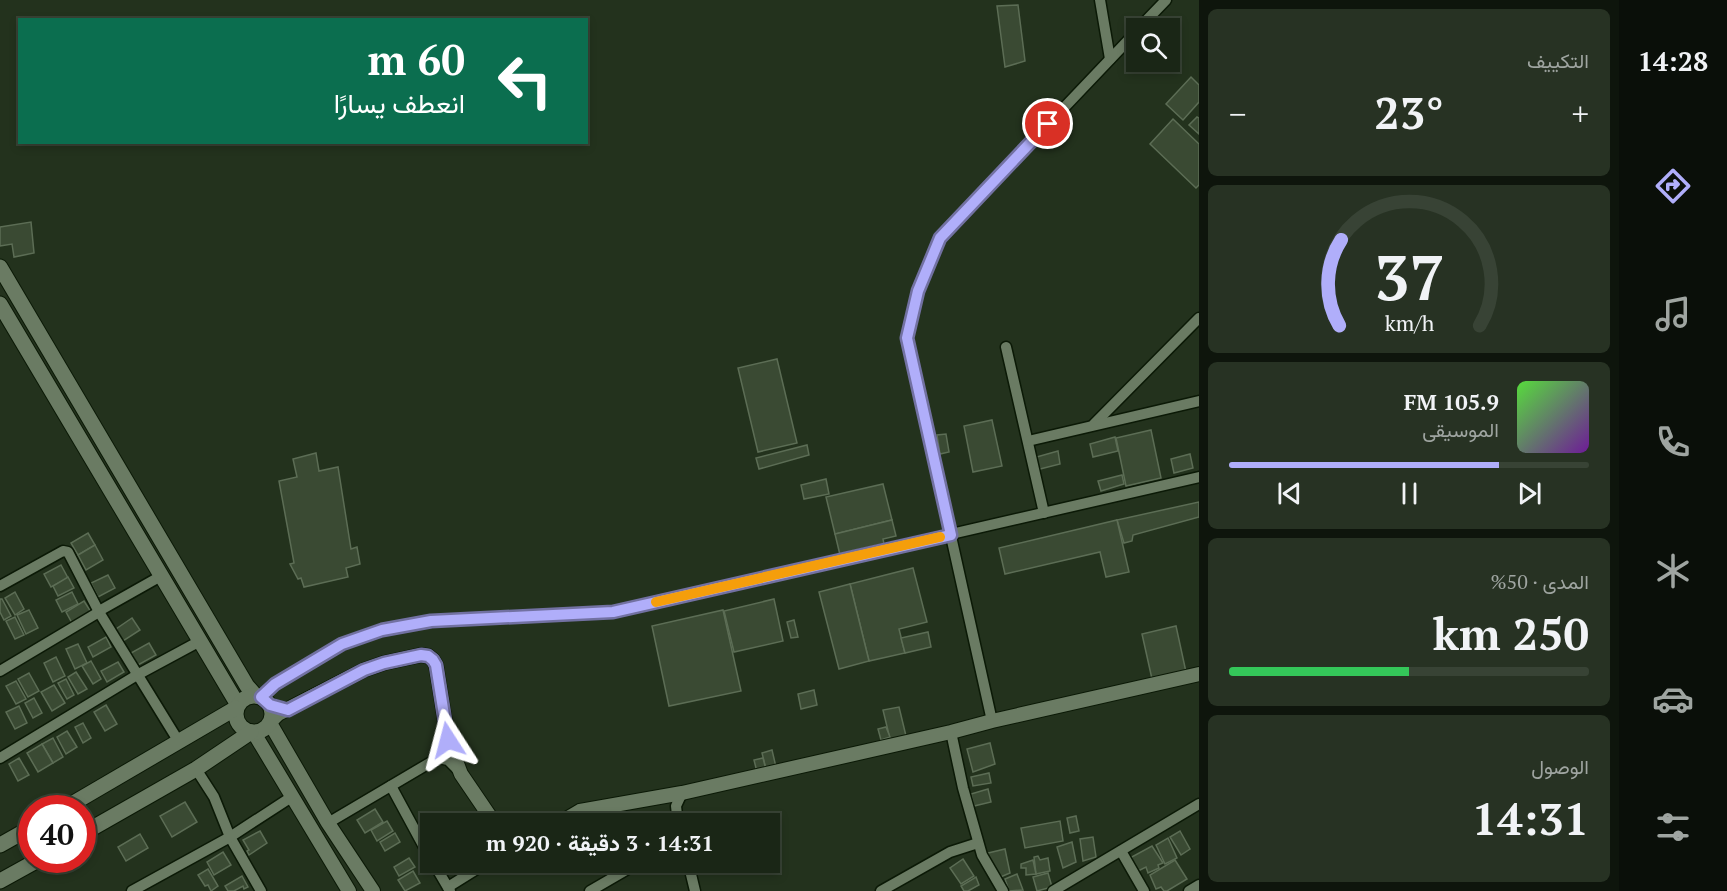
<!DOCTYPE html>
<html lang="ar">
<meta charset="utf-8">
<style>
body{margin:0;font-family:"PT Serif",Vazirmatn,serif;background:#273223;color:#f1f3f6;direction:rtl;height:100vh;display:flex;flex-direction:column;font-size:22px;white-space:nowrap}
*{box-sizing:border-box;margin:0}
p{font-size:20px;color:#9fa5a1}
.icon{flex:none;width:33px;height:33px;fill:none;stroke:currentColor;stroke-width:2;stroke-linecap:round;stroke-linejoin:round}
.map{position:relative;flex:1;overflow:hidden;direction:ltr}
.drawer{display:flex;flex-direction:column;gap:9px;padding:9px;background:#0e150c;width:420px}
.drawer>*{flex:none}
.top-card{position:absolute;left:18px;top:18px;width:570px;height:126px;border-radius:0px;box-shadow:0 3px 9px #0003,0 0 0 2px #384335;direction:rtl;background:#0b6e4f;color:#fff;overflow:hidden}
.fabs{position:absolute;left:1126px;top:18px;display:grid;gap:12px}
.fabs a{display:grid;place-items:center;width:54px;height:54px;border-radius:0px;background:#1a2616;box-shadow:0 3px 9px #0003,0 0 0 2px #384335;font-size:30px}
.speed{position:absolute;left:18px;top:795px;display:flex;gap:12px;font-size:30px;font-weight:700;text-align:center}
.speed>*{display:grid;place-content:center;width:78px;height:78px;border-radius:50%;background:#1a2616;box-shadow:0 3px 9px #0003,0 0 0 2px #384335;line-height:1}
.speed .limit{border:9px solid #d22;background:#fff;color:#111}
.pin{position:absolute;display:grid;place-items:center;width:51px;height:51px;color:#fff;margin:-26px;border:3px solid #fff;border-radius:50%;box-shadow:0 2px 6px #0007}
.me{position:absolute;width:66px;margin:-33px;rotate:351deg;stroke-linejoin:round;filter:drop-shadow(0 0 4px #0008)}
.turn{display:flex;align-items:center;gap:21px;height:126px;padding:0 24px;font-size:27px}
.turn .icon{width:78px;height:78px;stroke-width:2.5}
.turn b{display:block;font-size:42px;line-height:51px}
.big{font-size:45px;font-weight:700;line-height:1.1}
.drawer .widget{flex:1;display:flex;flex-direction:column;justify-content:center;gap:9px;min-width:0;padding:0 21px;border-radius:9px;background:#273223}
.drawer .dial{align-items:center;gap:0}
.dial svg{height:156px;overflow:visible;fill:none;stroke:#384335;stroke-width:7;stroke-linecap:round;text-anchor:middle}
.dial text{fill:#f1f3f6;stroke:none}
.song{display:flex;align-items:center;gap:18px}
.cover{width:72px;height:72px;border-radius:9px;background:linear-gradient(135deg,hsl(110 70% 55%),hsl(280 70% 35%))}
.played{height:6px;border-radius:3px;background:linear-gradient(90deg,#b0aefa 75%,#384335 75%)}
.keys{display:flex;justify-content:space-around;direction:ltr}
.heat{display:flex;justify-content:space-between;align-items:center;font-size:33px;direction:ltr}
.charge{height:9px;border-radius:4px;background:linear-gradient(90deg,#34c759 50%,#384335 0)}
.trip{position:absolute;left:420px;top:813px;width:360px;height:60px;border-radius:0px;background:#1a2616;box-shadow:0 3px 9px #0003,0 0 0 2px #384335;font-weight:700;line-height:60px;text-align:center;direction:rtl}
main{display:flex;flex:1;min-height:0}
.tabs{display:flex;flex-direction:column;width:108px;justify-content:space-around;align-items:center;background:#0a0f09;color:#9fa5a1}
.tabs .icon{width:42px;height:42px}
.tabs .active{color:#b0aefa}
.tabs b{font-size:27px;color:#f1f3f6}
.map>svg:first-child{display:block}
.building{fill:#3a4a33;stroke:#5c6d55;stroke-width:1.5}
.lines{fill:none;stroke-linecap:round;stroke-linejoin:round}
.minor-casing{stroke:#0b1906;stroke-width:13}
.tertiary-casing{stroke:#0b1906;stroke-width:16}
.secondary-casing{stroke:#0b1906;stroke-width:17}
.minor{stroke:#6a7b63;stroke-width:10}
.tertiary{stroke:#6a7b63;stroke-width:14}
.secondary{stroke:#6a7b63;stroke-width:15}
.route-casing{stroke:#7271a2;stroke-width:15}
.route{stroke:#b0aefa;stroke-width:10}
.slow{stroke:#f59e0b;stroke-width:10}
</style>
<main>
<nav class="tabs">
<b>14:28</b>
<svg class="icon active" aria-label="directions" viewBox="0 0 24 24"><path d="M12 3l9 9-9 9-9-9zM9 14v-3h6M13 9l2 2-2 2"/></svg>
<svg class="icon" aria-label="music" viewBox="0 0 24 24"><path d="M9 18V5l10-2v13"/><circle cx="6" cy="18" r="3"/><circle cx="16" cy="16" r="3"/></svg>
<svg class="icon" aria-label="phone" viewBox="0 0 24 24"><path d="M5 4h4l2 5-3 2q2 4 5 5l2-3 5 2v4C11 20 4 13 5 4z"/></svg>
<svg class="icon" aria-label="climate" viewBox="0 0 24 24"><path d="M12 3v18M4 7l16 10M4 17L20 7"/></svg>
<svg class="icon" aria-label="car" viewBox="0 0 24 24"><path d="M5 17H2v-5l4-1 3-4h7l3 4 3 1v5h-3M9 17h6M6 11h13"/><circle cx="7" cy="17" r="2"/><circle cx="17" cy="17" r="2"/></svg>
<svg class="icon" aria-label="filters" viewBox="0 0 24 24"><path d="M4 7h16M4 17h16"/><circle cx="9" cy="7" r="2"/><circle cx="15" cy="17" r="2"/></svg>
</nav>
<section class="drawer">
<div class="widget"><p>التكييف</p>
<div class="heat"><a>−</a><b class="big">23°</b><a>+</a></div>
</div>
<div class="widget dial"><svg viewBox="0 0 100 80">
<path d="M14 69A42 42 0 1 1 86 69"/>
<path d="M14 69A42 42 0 0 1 15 25" stroke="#b0aefa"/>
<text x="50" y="56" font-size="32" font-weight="700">37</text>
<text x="50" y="72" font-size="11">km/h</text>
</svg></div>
<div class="widget">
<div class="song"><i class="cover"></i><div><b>105.9 FM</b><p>الموسيقى</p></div></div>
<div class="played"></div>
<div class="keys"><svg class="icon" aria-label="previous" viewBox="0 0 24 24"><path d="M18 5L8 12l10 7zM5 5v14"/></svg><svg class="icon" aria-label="pause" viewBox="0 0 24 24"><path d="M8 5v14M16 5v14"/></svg><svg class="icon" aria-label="next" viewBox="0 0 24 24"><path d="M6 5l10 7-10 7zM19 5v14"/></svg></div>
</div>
<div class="widget"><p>المدى · 50%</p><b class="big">250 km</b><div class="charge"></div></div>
<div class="widget"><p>الوصول</p><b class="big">14:31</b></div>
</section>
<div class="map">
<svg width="1199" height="891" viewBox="0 0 1199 891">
<rect width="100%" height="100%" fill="#23321d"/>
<g class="building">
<polygon points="1018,5 1025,61 1005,67 997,6"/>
<polygon points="1191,77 1199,85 1199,102 1183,120 1166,104"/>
<polygon points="1197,117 1199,118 1199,134 1189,125"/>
<polygon points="1173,119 1199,144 1199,185 1196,188 1150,144"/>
<polygon points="31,222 34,253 14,257 12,244 0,246 0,227"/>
<polygon points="777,359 797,443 758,452 738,368"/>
<polygon points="992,420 1002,466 973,472 964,426"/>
<polygon points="1151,430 1161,478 1126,486 1116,438"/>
<polygon points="946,434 949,452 940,454 937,435"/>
<polygon points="1115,437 1118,451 1093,457 1090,444"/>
<polygon points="807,445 809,455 759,469 756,458"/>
<polygon points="1058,451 1060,464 1036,470 1033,458"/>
<polygon points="316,453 319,471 338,467 351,549 357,547 360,564 346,568 348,577 304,587 301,578 298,579 290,564 294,563 279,481 297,477 293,459"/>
<polygon points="1190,454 1193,468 1174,473 1171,459"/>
<polygon points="1122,475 1124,484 1101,491 1098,481"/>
<polygon points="826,479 829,494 804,499 801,485"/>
<polygon points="883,484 892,520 835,534 826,497"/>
<polygon points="1199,502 1199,517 1133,535 1132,541 1124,543 1117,520"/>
<polygon points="892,520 896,536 883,539 884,544 840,555 835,534"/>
<polygon points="1117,520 1129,572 1106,577 1100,552 1005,574 999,548"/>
<polygon points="88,533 95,545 78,555 71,543"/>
<polygon points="95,545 103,560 86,570 78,555"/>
<polygon points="61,565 68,578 51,587 44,574"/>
<polygon points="913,568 927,622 899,629 905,653 869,661 850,584"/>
<polygon points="108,575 115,588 98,597 91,583"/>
<polygon points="68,577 74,588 58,596 53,586"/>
<polygon points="850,584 869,661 839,669 819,592"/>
<polygon points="15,592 24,609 15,615 5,598"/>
<polygon points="72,592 78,604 62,612 56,600"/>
<polygon points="0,599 2,599 11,616 4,620 0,612"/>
<polygon points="774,599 783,641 734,652 724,611"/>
<polygon points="84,601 91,612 72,623 66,612"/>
<polygon points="29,610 38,628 26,634 17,615"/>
<polygon points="723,610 741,691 669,706 652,626"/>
<polygon points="15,617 24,635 15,639 6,621"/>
<polygon points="132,618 140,630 123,641 116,629"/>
<polygon points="794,620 798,637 791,638 787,622"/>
<polygon points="1176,626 1186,672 1152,679 1142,634"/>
<polygon points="928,632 931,647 905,653 901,638"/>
<polygon points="106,637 111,647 93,657 88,647"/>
<polygon points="149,643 156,655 138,665 131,653"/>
<polygon points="78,644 87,663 75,669 66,649"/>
<polygon points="56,657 65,676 53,682 44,663"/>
<polygon points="91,661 101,679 93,684 82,666"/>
<polygon points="118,662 124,672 107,682 101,671"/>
<polygon points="76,672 87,689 78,694 68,677"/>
<polygon points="29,673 39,691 28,697 18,679"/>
<polygon points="66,679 74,695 67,699 58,683"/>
<polygon points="16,681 26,699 16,704 6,686"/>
<polygon points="54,685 65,703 52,711 41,692"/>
<polygon points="814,690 817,705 801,709 798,694"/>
<polygon points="34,698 42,713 33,718 25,703"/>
<polygon points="106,705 117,724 105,731 94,712"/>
<polygon points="19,706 27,723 15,729 6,712"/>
<polygon points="899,707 906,736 890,739 883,710"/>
<polygon points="83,723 91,738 83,743 75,727"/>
<polygon points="886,727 890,737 881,740 878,729"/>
<polygon points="67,731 77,747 66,754 57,737"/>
<polygon points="53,738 63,757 53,763 42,744"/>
<polygon points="990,743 995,764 973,772 967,749"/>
<polygon points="42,744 53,763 38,772 27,753"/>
<polygon points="772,750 776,767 766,769 762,753"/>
<polygon points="19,758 29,775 18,781 9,764"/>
<polygon points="763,758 766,770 757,772 754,760"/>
<polygon points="989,773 991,783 973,786 971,777"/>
<polygon points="988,789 991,802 974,806 971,794"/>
<polygon points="185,802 197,822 172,837 160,816"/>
<polygon points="375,809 383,822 365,833 357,820"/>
<polygon points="1076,816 1079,831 1070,833 1067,818"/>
<polygon points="387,821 393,831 377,841 371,830"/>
<polygon points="1060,821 1063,841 1025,848 1021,828"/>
<polygon points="260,831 267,843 249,855 247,851 249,850 243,840"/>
<polygon points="1180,831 1190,849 1181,855 1170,837"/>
<polygon points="395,833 400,842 385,851 380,842"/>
<polygon points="140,834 148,848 126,861 118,847"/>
<polygon points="1093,837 1096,857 1083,861 1080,839"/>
<polygon points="1168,838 1177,858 1165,864 1156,845"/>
<polygon points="1072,842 1076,862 1063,868 1057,847"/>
<polygon points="1152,846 1163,863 1158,865 1159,868 1148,873 1146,867 1136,872 1128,859"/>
<polygon points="1005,849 1010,873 998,878 984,854"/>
<polygon points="223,852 231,865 214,875 207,862"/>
<polygon points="1038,856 1040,860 1048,858 1050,871 1036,874 1034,857"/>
<polygon points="409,858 415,867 399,876 394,867"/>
<polygon points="963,859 974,876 961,884 950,868"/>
<polygon points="1033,860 1036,874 1026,875 1026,868 1021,868 1021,864"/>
<polygon points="1175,860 1187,879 1167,891 1164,891 1161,887 1156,889 1150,875"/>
<polygon points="208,869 218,886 211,891 208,885 205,886 198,875"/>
<polygon points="413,871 420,883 405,891 398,880"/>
<polygon points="1048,873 1052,887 1037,891 1033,877"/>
<polygon points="1017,874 1023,890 1009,891 1005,879"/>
<polygon points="242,876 248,887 244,889 243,886 234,891 228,891 225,886"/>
<polygon points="976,877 979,885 968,891 964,891 961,886"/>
</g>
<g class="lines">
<defs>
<g id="minor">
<polyline points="1100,0 1110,59"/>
<polyline points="1139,28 1166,0"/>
<polyline points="1006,347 1044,513"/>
<polyline points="1094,424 1199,318"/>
<polyline points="1028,441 1199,401"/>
<polyline points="0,586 63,551 68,552 99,612 179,742"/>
<polyline points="99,611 161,576"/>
<polyline points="0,671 99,612"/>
<polyline points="261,697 275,684 342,644 382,630 431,621 613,612 1199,477"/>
<polyline points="992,721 907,338 918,291 940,238 1137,31"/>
<polyline points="951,732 963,788 982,855 1003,891"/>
<polyline points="0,758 137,675 200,641"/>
<polyline points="196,769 214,797 230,837 261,891"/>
<polyline points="391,786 430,858"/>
<polyline points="328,823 438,758 448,760 458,770"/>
<polyline points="678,824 676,806 682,793"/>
<polyline points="1121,851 1144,891"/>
<polyline points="433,862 450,891"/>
<polyline points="688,862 695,891"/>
<polyline points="448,887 488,862"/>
<polyline points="132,891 230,837 293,796"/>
<polyline points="590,891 640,862"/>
<polyline points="881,891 950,852 978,843"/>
<polyline points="1053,891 1199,804"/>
<polyline points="1189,891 1199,885"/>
</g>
<g id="tertiary">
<polyline points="272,720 278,714 364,670 384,663 421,655 428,656 433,660 436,665 448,740 461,774 495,824"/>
<polyline points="270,723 328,823 373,891"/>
<polyline points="254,733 349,891"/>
<polyline points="558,824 580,811 682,793 951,732 992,721 1199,674"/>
</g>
<g id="secondary">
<polyline points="0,267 247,686 255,695"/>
<polyline points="0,304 238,705"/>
<circle cx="254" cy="714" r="18"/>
<polyline points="65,808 236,708"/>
<polyline points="82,834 196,769 251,732"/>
<polyline points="0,845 32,827"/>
<polyline points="0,881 38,860"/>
</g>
</defs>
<use href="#minor" class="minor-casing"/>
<use href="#tertiary" class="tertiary-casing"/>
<use href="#secondary" class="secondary-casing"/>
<use href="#minor" class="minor"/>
<use href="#tertiary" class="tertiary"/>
<use href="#secondary" class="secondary"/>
</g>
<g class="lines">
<defs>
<polyline id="route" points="448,740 436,665 433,660 428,656 421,655 384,663 364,670 288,710 270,705 261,697 275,684 342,644 382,630 431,621 613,612 951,535 907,338 918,291 940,238 1048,124"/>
</defs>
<use href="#route" class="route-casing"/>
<use href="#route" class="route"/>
<polyline class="slow" points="656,602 940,537"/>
</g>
</svg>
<div class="fabs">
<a><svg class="icon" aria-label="search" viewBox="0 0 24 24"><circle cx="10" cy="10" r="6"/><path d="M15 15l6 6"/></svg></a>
</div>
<div class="speed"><div class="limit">40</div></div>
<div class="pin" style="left:1048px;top:124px;background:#d93025"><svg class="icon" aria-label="arrive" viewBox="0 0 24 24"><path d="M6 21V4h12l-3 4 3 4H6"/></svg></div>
<svg class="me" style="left:448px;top:740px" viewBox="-20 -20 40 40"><path d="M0-17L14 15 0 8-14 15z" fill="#b0aefa" stroke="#fff" stroke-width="4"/></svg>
<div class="trip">14:31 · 3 دقيقة · 920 m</div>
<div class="top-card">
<div class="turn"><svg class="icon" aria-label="left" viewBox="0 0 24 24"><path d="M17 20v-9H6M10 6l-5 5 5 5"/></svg><div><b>60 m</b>انعطف يسارًا</div></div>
</div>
</div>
</main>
